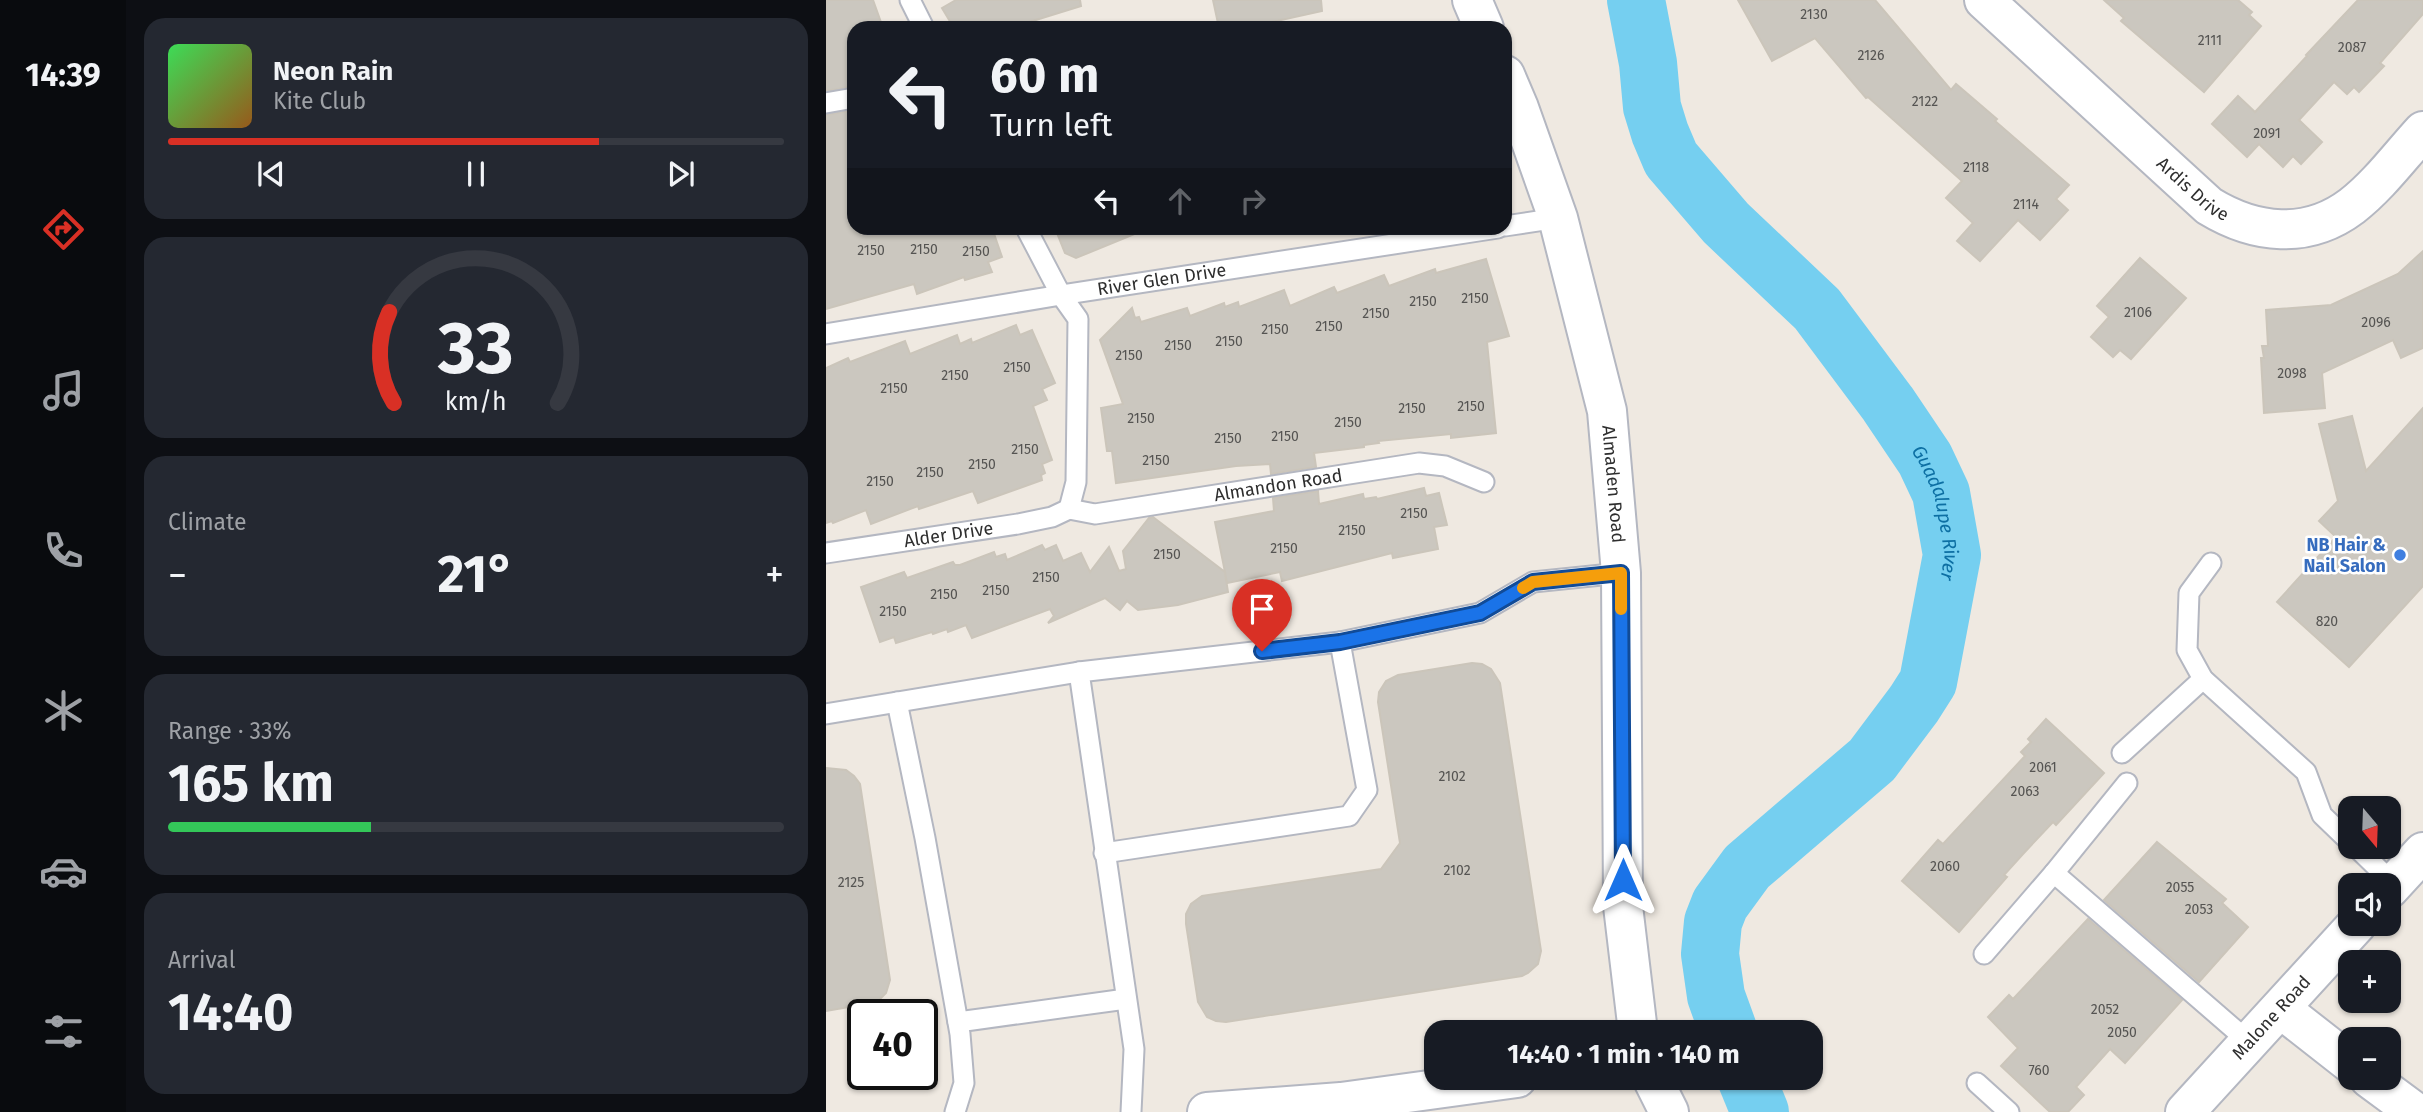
<!DOCTYPE html>
<meta charset="utf-8">
<style>
body{margin:0;font-family:"Fira Sans",sans-serif;background:#242831;color:#f1f3f6;height:100vh;display:flex;flex-direction:column;font-size:26px;white-space:nowrap}
*{box-sizing:border-box;margin:0}
p{font-size:23px;color:#9ea1a6}
.icon{flex:none;width:38px;height:38px;fill:none;stroke:currentColor;stroke-width:2;stroke-linecap:round;stroke-linejoin:round}
.map{position:relative;flex:1;overflow:hidden}
.side{display:flex;flex-direction:column;gap:18px;padding:18px;background:#0d0f14;width:700px}
.side>*{flex:none}
.top-card{position:absolute;left:21px;top:21px;width:665px;height:214px;border-radius:21px;box-shadow:0 2px 5px #0004;background:#171b24;color:#f1f3f6;overflow:hidden}
.needle{width:46px;rotate:161deg}
.fabs{position:absolute;left:1512px;top:796px;display:grid;gap:14px}
.fabs a{display:grid;place-items:center;width:63px;height:63px;border-radius:14px;background:#171b24;box-shadow:0 2px 5px #0004;font-size:35px}
.speed{position:absolute;left:21px;top:999px;display:flex;gap:14px;font-size:35px;font-weight:700;text-align:center}
.speed>*{display:grid;place-content:center;width:91px;height:91px;border-radius:50%;background:#171b24;box-shadow:0 2px 5px #0004;line-height:1}
.speed .limit{border:4px solid #111;border-radius:10px;background:#fff;color:#111}
.pin{position:absolute;display:grid;place-items:center;width:60px;height:60px;color:#fff;margin:-72px -30px;border-radius:50% 50% 50% 0;rotate:-45deg;box-shadow:0 0 7px #0007}
.pin .icon{rotate:45deg}
.me{position:absolute;width:77px;margin:-38px;rotate:0deg;stroke-linejoin:round;filter:drop-shadow(0 0 5px #0008)}
.turn{display:flex;align-items:center;gap:24px;height:147px;padding:0 28px;font-size:32px}
.turn .icon{width:91px;height:91px;stroke-width:2.5}
.turn b{display:block;font-size:49px;line-height:60px}
.lanes{display:flex;align-items:center;height:66px;padding:0 28px;background:#0003;justify-content:center;gap:35px;direction:ltr}
.lanes .off{opacity:.35}
.big{font-size:52px;font-weight:700;line-height:1.1}
.side .card{flex:1;display:flex;flex-direction:column;justify-content:center;gap:10px;min-width:0;padding:0 24px;border-radius:21px;background:#242831}
.side .dial{align-items:center;gap:0}
.dial svg{height:182px;overflow:visible;fill:none;stroke:#363941;stroke-width:7;stroke-linecap:round;text-anchor:middle}
.dial text{fill:#f1f3f6;stroke:none}
.song{display:flex;align-items:center;gap:21px}
.cover{width:84px;height:84px;border-radius:10px;background:linear-gradient(135deg,hsl(130 70% 55%),hsl(30 70% 35%))}
.played{height:7px;border-radius:4px;background:linear-gradient(90deg,#d93025 70%,#363941 70%)}
.keys{display:flex;justify-content:space-around;direction:ltr}
.heat{display:flex;justify-content:space-between;align-items:center;font-size:38px;direction:ltr}
.charge{height:10px;border-radius:5px;background:linear-gradient(90deg,#34c759 33%,#363941 0)}
.trip{position:absolute;left:598px;top:1020px;width:399px;height:70px;border-radius:21px;background:#171b24;box-shadow:0 2px 5px #0004;font-weight:700;line-height:70px;text-align:center}
main{display:flex;flex:1;min-height:0}
.dock{display:flex;flex-direction:column;width:126px;justify-content:space-around;align-items:center;background:#090b0e;color:#9ea1a6}
.dock .icon{width:49px;height:49px}
.dock .selected{color:#d93025}
.dock b{font-size:32px;color:#f1f3f6}
.map>svg:first-child{display:block}
.lines{fill:none;stroke-linecap:round;stroke-linejoin:round}
.river{stroke:#75cff0;stroke-width:58}
.building{fill:#cbc7bf;stroke:#cbc5ba;stroke-width:2}
.lane-casing{stroke:#b4b7c1;stroke-width:23}
.street-casing{stroke:#b4b7c1;stroke-width:42}
.secondary-casing{stroke:#b4b7c1;stroke-width:42}
.lane{stroke:#fff;stroke-width:19}
.street{stroke:#fff;stroke-width:38}
.secondary{stroke:#fff;stroke-width:38}
.route-casing{stroke:#114b97;stroke-width:18}
.route{stroke:#1a73e8;stroke-width:12}
.slow{stroke:#f59e0b;stroke-width:12}
.shop-dot{fill:#3f7fe0;stroke:#fff;stroke-width:2.5}
.labels{text-anchor:middle;stroke-width:5;stroke-linejoin:round;paint-order:stroke}
.number-label{font-size:14px;fill:#555452}
.street-label{font-size:18px;fill:#2e2e2e;stroke:#fff}
.shop-label{font-size:18px;font-weight:bold;fill:#366cbe;stroke:#fff;text-anchor:end}
.water-label{font-size:19px;font-style:italic;fill:#0d6fa3;stroke:#fff}
</style>
<main>
<nav class="dock">
<b>14:39</b>
<svg class="icon selected" aria-label="directions" viewBox="0 0 24 24"><path d="M12 3l9 9-9 9-9-9zM9 14v-3h6M13 9l2 2-2 2"/></svg>
<svg class="icon" aria-label="music" viewBox="0 0 24 24"><path d="M9 18V5l10-2v13"/><circle cx="6" cy="18" r="3"/><circle cx="16" cy="16" r="3"/></svg>
<svg class="icon" aria-label="phone" viewBox="0 0 24 24"><path d="M5 4h4l2 5-3 2q2 4 5 5l2-3 5 2v4C11 20 4 13 5 4z"/></svg>
<svg class="icon" aria-label="climate" viewBox="0 0 24 24"><path d="M12 3v18M4 7l16 10M4 17L20 7"/></svg>
<svg class="icon" aria-label="car" viewBox="0 0 24 24"><path d="M5 17H2v-5l4-1 3-4h7l3 4 3 1v5h-3M9 17h6M6 11h13"/><circle cx="7" cy="17" r="2"/><circle cx="17" cy="17" r="2"/></svg>
<svg class="icon" aria-label="filters" viewBox="0 0 24 24"><path d="M4 7h16M4 17h16"/><circle cx="9" cy="7" r="2"/><circle cx="15" cy="17" r="2"/></svg>
</nav>
<section class="side">
<div class="card">
<div class="song"><i class="cover"></i><div><b>Neon Rain</b><p>Kite Club</p></div></div>
<div class="played"></div>
<div class="keys"><svg class="icon" aria-label="previous" viewBox="0 0 24 24"><path d="M18 5L8 12l10 7zM5 5v14"/></svg><svg class="icon" aria-label="pause" viewBox="0 0 24 24"><path d="M8 5v14M16 5v14"/></svg><svg class="icon" aria-label="next" viewBox="0 0 24 24"><path d="M6 5l10 7-10 7zM19 5v14"/></svg></div>
</div>
<div class="card dial"><svg viewBox="0 0 100 80">
<path d="M14 69A42 42 0 1 1 86 69"/>
<path d="M14 69A42 42 0 0 1 12 29" stroke="#d93025"/>
<text x="50" y="56" font-size="32" font-weight="700">33</text>
<text x="50" y="72" font-size="11">km/h</text>
</svg></div>
<div class="card"><p>Climate</p>
<div class="heat"><a>−</a><b class="big">21°</b><a>+</a></div>
</div>
<div class="card"><p>Range · 33%</p><b class="big">165 km</b><div class="charge"></div></div>
<div class="card"><p>Arrival</p><b class="big">14:40</b></div>
</section>
<div class="map">
<svg width="1597" height="1112" viewBox="0 0 1597 1112">
<rect width="100%" height="100%" fill="#efe9e1"/>
<g class="lines">
<g class="river">
<path id="s1" d="M810,0L822,63L826,107L834,133L845,159L900,223L991,309L1062,404L1099,459L1115,493L1126,555L1102,682L1088,704L1046,760L921,867L894,904L887,922L884,954L890,996L903,1032"/>
<polyline points="920,1078 934,1112"/>
</g>
</g>
<g class="building">
<polygon points="0,0 47,0 57,28 28,28 28,86 0,91"/>
<polygon points="130,0 254,0 255,6 184,28 128,28 116,8"/>
<polygon points="387,0 495,0 496,11 419,28 393,28"/>
<polygon points="912,0 1049,0 1125,90 1130,84 1171,119 1169,121 1243,185 1230,199 1242,210 1214,240 1192,220 1154,261 1131,241 1147,223 1120,198 1136,181 1042,97 1040,98 989,38 946,61"/>
<polygon points="1278,0 1412,0 1426,12 1423,15 1435,26 1378,92 1295,21 1298,18"/>
<polygon points="1532,0 1597,0 1597,14 1554,63 1558,66 1533,92 1528,87 1521,94 1508,82 1473,120 1496,142 1475,164 1467,156 1457,167 1433,144 1421,157 1386,124 1412,96 1429,112 1481,56 1480,55"/>
<polygon points="28,110 28,228 166,228 176,257 162,262 166,272 139,280 138,277 91,294 88,284 0,309 0,115"/>
<polygon points="229,228 323,228 250,258 239,253"/>
<polygon points="1597,251 1597,348 1575,358 1567,340 1496,373 1499,408 1438,413 1435,358 1438,358 1436,346 1442,346 1440,310 1505,305 1572,274"/>
<polygon points="1314,258 1360,298 1305,359 1294,350 1287,357 1265,337 1283,317 1271,306"/>
<polygon points="660,259 683,336 661,342 670,433 625,438 625,434 552,441 553,443 538,445 538,447 488,453 490,467 445,474 444,464 410,466 290,483 286,451 281,451 275,408 297,404 274,340 306,308 309,318 313,317 315,322 361,308 364,316 398,303 399,307 412,302 413,307 458,290 464,306 508,287 511,293 558,275 563,286 609,269 610,273"/>
<polygon points="190,325 194,335 206,330 229,383 216,389 221,400 207,406 226,460 216,464 219,473 215,475 216,480 152,503 147,491 93,509 92,506 45,524 40,510 7,523 6,521 0,523 0,368 22,358 24,362 79,341 84,354 131,335 134,344 145,339 146,343"/>
<polygon points="1597,408 1597,586 1523,667 1451,602 1510,537 1493,521 1512,501 1493,424 1526,416 1540,471"/>
<polygon points="598,488 600,496 613,493 621,525 608,527 612,549 567,558 566,553 456,581 454,572 401,583 399,573 402,592 352,605 312,610 301,601 294,610 279,598 222,623 228,616 224,609 146,638 140,625 122,632 121,629 107,634 106,632 70,643 68,637 54,642 35,587 78,572 81,578 127,562 129,565 134,565 168,552 170,557 179,554 181,560 216,545 219,550 230,545 237,561 255,553 264,572 283,547 293,571 300,569 297,551 323,518 327,517 399,572 389,522 448,511 447,498 492,491 493,504 537,494 538,499 550,497 551,499"/>
<polygon points="646,663 656,664 665,669 674,683 715,951 712,964 702,973 696,976 400,1022 390,1021 381,1017 372,1002 360,924 360,914 365,904 376,896 555,869 574,843 552,702 553,692 560,681 572,675"/>
<polygon points="1220,719 1278,773 1230,825 1227,822 1197,854 1178,875 1181,877 1133,932 1076,881 1112,840 1117,844 1199,756 1195,752 1205,742 1202,739"/>
<polygon points="0,768 20,770 28,776 34,784 64,980 60,993 51,1002 0,1011"/>
<polygon points="1331,842 1400,899 1396,903 1422,927 1373,982 1278,900"/>
<polygon points="1262,919 1356,1000 1299,1063 1284,1049 1250,1087 1258,1095 1242,1112 1224,1112 1175,1066 1192,1048 1162,1017 1183,995 1187,999"/>
</g>
<g class="lines">
<defs>
<g id="lane">
<polyline points="84,0 98,28"/>
<polyline points="0,103 28,98"/>
<polyline points="679,226 732,218"/>
<polyline points="200,228 235,295 252,319 250,482 243,509"/>
<path id="s2" d="M0,334L235,295L672,228"/>
<path id="s3" d="M243,509L269,514L593,463L619,466L658,482"/>
<path id="s4" d="M0,553L192,524L226,517L243,509"/>
<polyline points="1385,563 1363,593 1361,650 1377,679 1480,772 1496,815 1524,842"/>
<polyline points="71,702 99,838 134,1034 138,1083 129,1112"/>
<polyline points="0,714 253,672"/>
<polyline points="1296,753 1377,679"/>
<polyline points="1530,847 1568,884"/>
<polyline points="278,853 523,816 541,790 514,642"/>
<polyline points="1228,873 1301,783"/>
<polyline points="1158,954 1228,873 1423,1042"/>
<polyline points="132,1022 300,999"/>
<polyline points="1151,1083 1183,1112"/>
<polyline points="305,1112 308,1049 253,672 514,642 654,613 707,582 795,573"/>
</g>
<g id="street">
<path id="s5" d="M1158,0L1383,206C1429,234 1481,240 1526,206C1553,185 1574,156 1597,131"/>
</g>
<g id="secondary">
<polyline points="646,0 658,28"/>
<path id="s6" d="M679,75L693,108L732,218L781,411L795,573L797,906L812,1032"/>
<polyline points="1563,889 1597,852"/>
<polyline points="1455,1009 1524,1063"/>
<polyline points="826,1078 843,1112"/>
<polyline points="1543,1078 1589,1112"/>
<polyline points="381,1112 515,1102 691,1078"/>
<path id="s7" d="M1359,1112L1531,924"/>
</g>
</defs>
<use href="#lane" class="lane-casing"/>
<use href="#street" class="street-casing"/>
<use href="#secondary" class="secondary-casing"/>
<use href="#lane" class="lane"/>
<use href="#street" class="street"/>
<use href="#secondary" class="secondary"/>
</g>
<g class="lines">
<defs>
<polyline id="route" points="436,651 514,642 654,613 707,582 795,573 797,880"/>
</defs>
<use href="#route" class="route-casing"/>
<use href="#route" class="route"/>
<polyline class="slow" points="697,588 707,582 795,573 795,609"/>
</g>
<circle class="shop-dot" cx="1574" cy="555" r="7"/>
<g class="labels">
<g class="number-label">
<text x="988" y="19">2130</text>
<text x="1384" y="45">2111</text>
<text x="1526" y="52">2087</text>
<text x="1045" y="60">2126</text>
<text x="1099" y="106">2122</text>
<text x="1441" y="138">2091</text>
<text x="1150" y="172">2118</text>
<text x="1200" y="209">2114</text>
<text x="98" y="254">2150</text>
<text x="45" y="255">2150</text>
<text x="150" y="256">2150</text>
<text x="649" y="303">2150</text>
<text x="597" y="306">2150</text>
<text x="1312" y="317">2106</text>
<text x="550" y="318">2150</text>
<text x="1550" y="327">2096</text>
<text x="503" y="331">2150</text>
<text x="449" y="334">2150</text>
<text x="403" y="346">2150</text>
<text x="352" y="350">2150</text>
<text x="303" y="360">2150</text>
<text x="191" y="372">2150</text>
<text x="1466" y="378">2098</text>
<text x="129" y="380">2150</text>
<text x="68" y="393">2150</text>
<text x="645" y="411">2150</text>
<text x="586" y="413">2150</text>
<text x="315" y="423">2150</text>
<text x="522" y="427">2150</text>
<text x="459" y="441">2150</text>
<text x="402" y="443">2150</text>
<text x="199" y="454">2150</text>
<text x="330" y="465">2150</text>
<text x="156" y="469">2150</text>
<text x="104" y="477">2150</text>
<text x="54" y="486">2150</text>
<text x="588" y="518">2150</text>
<text x="526" y="535">2150</text>
<text x="458" y="553">2150</text>
<text x="341" y="559">2150</text>
<text x="220" y="582">2150</text>
<text x="170" y="595">2150</text>
<text x="118" y="599">2150</text>
<text x="67" y="616">2150</text>
<text x="1501" y="626">820</text>
<text x="1217" y="772">2061</text>
<text x="626" y="781">2102</text>
<text x="1199" y="796">2063</text>
<text x="1119" y="871">2060</text>
<text x="631" y="875">2102</text>
<text x="25" y="887">2125</text>
<text x="1354" y="892">2055</text>
<text x="1373" y="914">2053</text>
<text x="1279" y="1014">2052</text>
<text x="1296" y="1037">2050</text>
<text x="1213" y="1075">760</text>
</g>
<g class="street-label">
<text dy="6" stroke="none"><textPath href="#s5" startOffset="282">Ardis Drive</textPath></text>
<text dy="6" stroke="none"><textPath href="#s2" startOffset="340">River Glen Drive</textPath></text>
<text dy="6" stroke="none"><textPath href="#s6" startOffset="425">Almaden Road</textPath></text>
<text dy="6" stroke="none"><textPath href="#s3" startOffset="212">Almandon Road</textPath></text>
<text dy="6" stroke="none"><textPath href="#s4" startOffset="124">Alder Drive</textPath></text>
<text dy="6" stroke="none"><textPath href="#s7" startOffset="128">Malone Road</textPath></text>
</g>
<g class="shop-label">
<text x="1560" y="551">NB Hair &amp;<tspan x="1560" dy="21">Nail Salon</tspan></text>
</g>
<g class="water-label">
<text dy="7" stroke="none"><textPath href="#s1" startOffset="614">Guadalupe River</textPath></text>
</g>
</g>
</svg>
<div class="fabs">
<a><svg class="needle" viewBox="-14 -14 28 28"><path d="M0-13l5 13h-10z" fill="#e53935"/><path d="M0 13l5-13h-10z" fill="#9ea1a6"/></svg></a>
<a><svg class="icon" aria-label="sound" viewBox="0 0 24 24"><path d="M4 9h4l5-4v14l-5-4H4zM17 9q2 3 0 6"/></svg></a>
<a>+</a>
<a>−</a>
</div>
<div class="speed"><div class="limit">40</div></div>
<div class="pin" style="left:436px;top:651px;background:#d93025"><svg class="icon" aria-label="arrive" viewBox="0 0 24 24"><path d="M6 21V4h12l-3 4 3 4H6"/></svg></div>
<svg class="me" style="left:797px;top:880px" viewBox="-20 -20 40 40"><path d="M0-17L14 15 0 8-14 15z" fill="#1a73e8" stroke="#fff" stroke-width="4"/></svg>
<div class="trip">14:40 · 1 min · 140 m</div>
<div class="top-card">
<div class="turn"><svg class="icon" aria-label="left" viewBox="0 0 24 24"><path d="M17 20v-9H6M10 6l-5 5 5 5"/></svg><div><b>60 m</b>Turn left</div></div>
<div class="lanes"><svg class="icon" aria-label="left" viewBox="0 0 24 24"><path d="M17 20v-9H6M10 6l-5 5 5 5"/></svg><svg class="icon off" aria-label="ahead" viewBox="0 0 24 24"><path d="M12 20V5M6 11l6-6 6 6"/></svg><svg class="icon off" aria-label="right" viewBox="0 0 24 24"><path d="M7 20v-9h11M14 6l5 5-5 5"/></svg></div>
</div>
</div>
</main>
